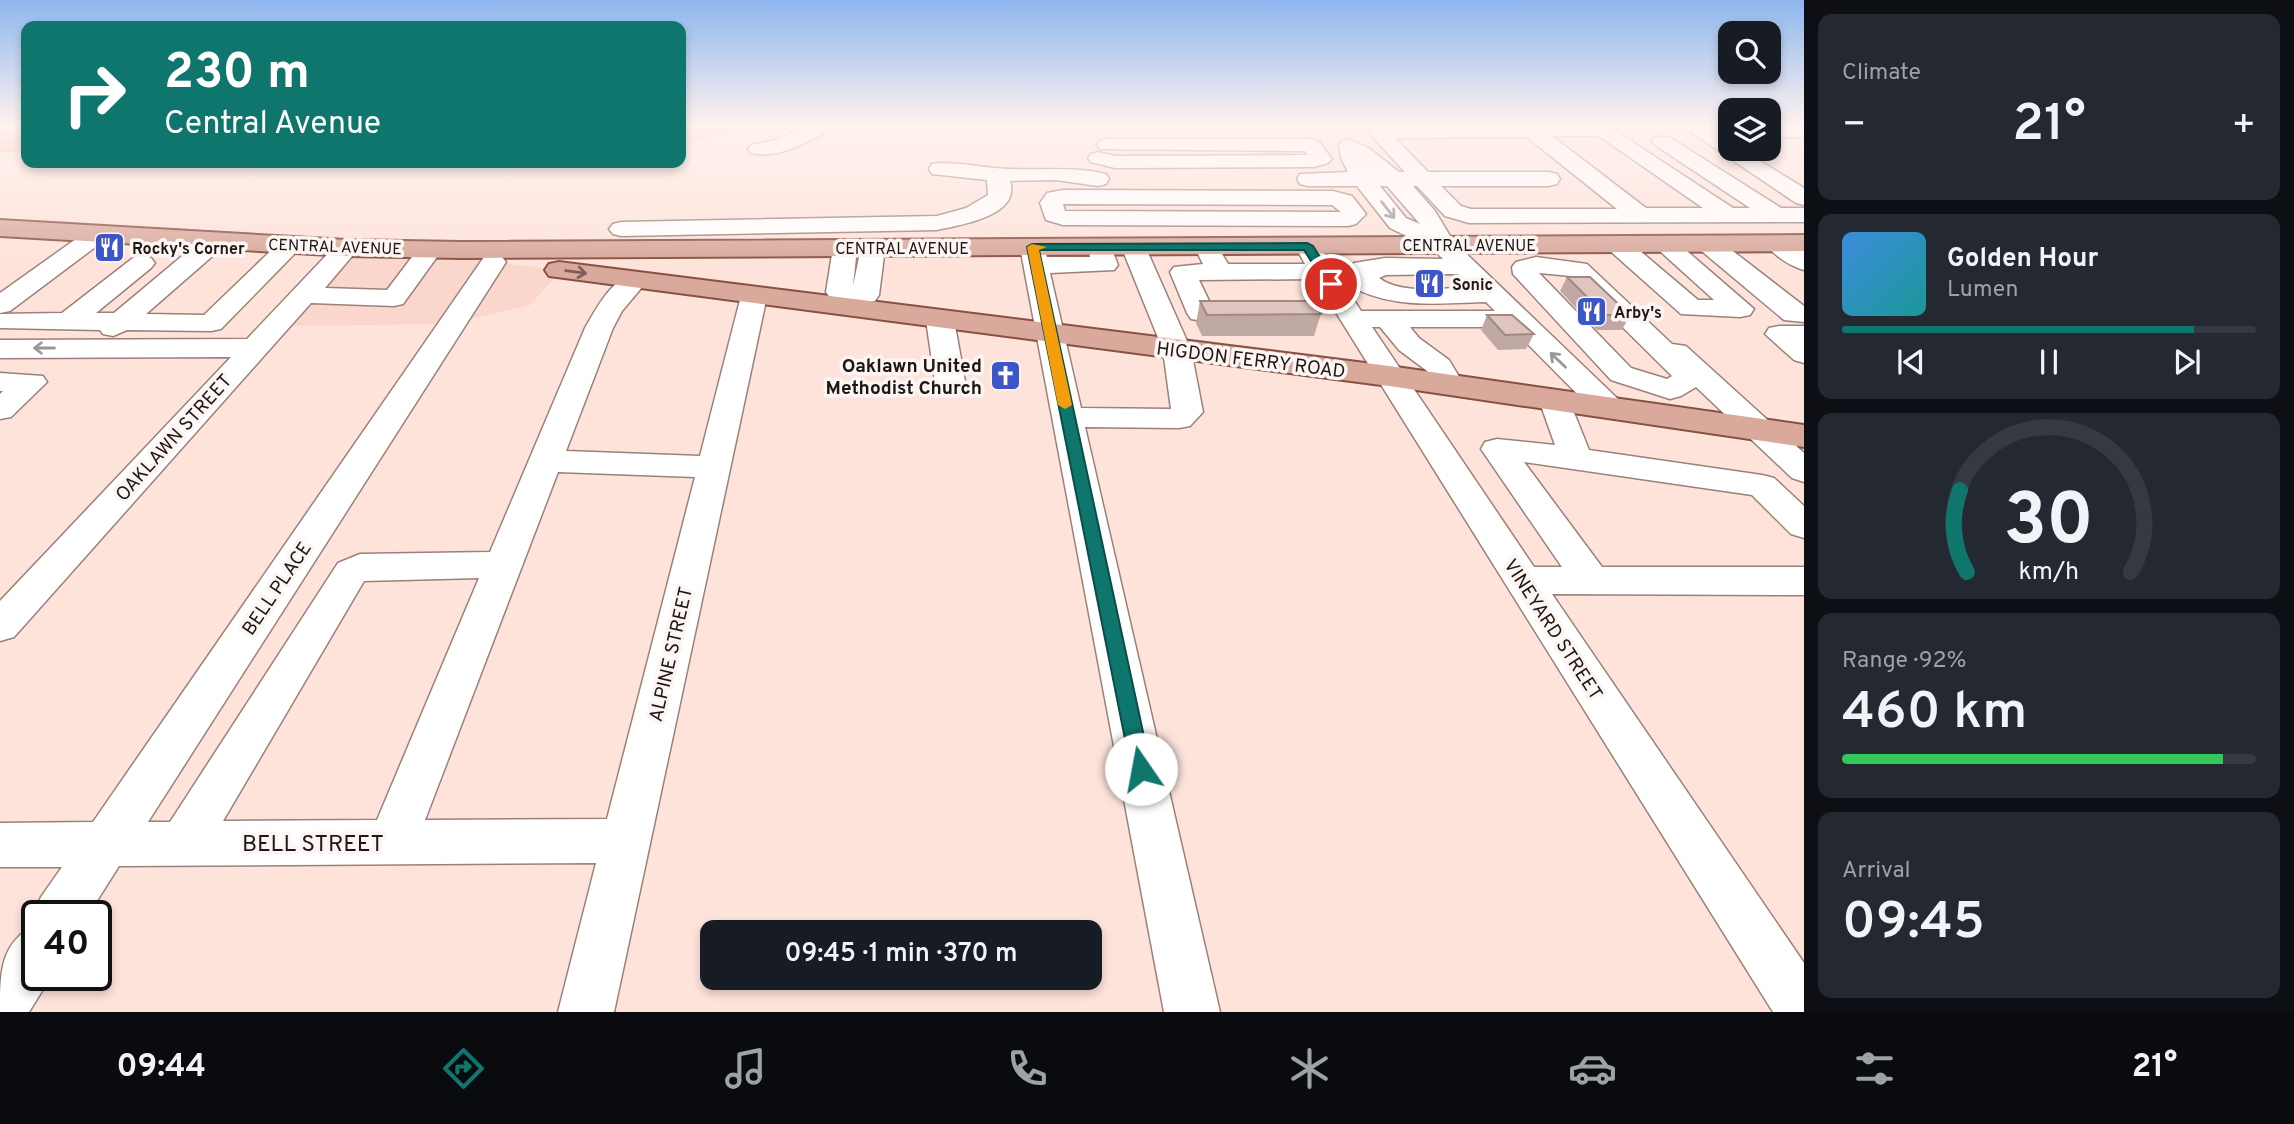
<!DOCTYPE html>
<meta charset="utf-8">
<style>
body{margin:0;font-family:Overpass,sans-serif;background:#242831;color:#f1f3f6;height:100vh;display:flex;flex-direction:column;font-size:26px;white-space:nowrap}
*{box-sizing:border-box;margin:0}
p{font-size:23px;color:#9ea1a6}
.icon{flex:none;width:38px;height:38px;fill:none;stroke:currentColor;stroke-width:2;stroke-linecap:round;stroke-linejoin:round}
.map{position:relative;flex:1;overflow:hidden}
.panel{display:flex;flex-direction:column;gap:14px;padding:14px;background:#0d0f14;width:490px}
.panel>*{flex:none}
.top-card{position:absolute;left:21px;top:21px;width:665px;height:147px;border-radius:14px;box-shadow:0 4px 10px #0003;background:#0f766e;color:#fff;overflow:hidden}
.tools{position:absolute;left:1718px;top:21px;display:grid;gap:14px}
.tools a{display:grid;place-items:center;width:63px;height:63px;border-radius:14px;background:#171b24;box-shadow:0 4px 10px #0003;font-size:35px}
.speed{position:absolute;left:21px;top:900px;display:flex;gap:14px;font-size:35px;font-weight:700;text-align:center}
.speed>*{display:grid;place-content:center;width:91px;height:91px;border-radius:50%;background:#171b24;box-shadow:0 4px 10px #0003;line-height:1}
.speed .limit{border:4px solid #111;border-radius:10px;background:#fff;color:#111}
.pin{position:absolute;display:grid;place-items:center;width:60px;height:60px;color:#fff;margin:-30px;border:4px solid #fff;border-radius:50%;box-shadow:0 2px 7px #0007}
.me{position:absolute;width:77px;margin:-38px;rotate:348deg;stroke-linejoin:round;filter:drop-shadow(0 0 5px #0008)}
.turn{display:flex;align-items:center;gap:24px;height:147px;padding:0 28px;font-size:32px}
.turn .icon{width:91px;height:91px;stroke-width:2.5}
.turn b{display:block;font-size:49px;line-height:60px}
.big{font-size:52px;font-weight:600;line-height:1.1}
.panel .card{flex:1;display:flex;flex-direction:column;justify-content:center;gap:10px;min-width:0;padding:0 24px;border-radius:14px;background:#242831}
.panel .dial{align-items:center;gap:0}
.dial svg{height:182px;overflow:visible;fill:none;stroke:#363941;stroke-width:7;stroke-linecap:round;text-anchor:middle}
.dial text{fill:#f1f3f6;stroke:none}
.song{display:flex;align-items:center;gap:21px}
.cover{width:84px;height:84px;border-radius:10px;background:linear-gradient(135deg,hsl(210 70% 55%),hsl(180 70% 35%))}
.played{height:7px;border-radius:4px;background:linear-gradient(90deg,#0f766e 85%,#363941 85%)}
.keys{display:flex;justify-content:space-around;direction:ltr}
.heat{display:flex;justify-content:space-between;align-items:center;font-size:38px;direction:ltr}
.charge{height:10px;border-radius:5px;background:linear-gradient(90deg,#34c759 92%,#363941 0)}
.trip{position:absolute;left:700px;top:920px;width:402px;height:70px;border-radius:14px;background:#171b24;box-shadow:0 4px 10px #0003;font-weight:600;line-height:70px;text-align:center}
.dock{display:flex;height:112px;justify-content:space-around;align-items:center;background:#090b0e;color:#9ea1a6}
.dock .icon{width:49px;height:49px}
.dock .current{color:#0f766e}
.dock b{font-size:32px;color:#f1f3f6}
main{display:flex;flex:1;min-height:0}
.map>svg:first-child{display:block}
.built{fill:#fad6cc}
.green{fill:#fdb8a5}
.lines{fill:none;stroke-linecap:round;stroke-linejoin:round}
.minor-casing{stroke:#9a817a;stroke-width:3}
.major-casing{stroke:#875142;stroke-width:4}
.minor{fill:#fff;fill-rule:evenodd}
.major{fill:#d9a99c;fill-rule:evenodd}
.wall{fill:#c1a9a3}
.building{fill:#e0c5be;stroke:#9d8a85;stroke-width:2}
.oneway{stroke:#9b9795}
.oneway2{stroke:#7c6058}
.route{fill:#0f766e;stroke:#0a4d48;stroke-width:2}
.slow{fill:#f59e0b}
.labels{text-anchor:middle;stroke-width:7;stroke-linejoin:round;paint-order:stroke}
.far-street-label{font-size:16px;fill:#201714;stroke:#fbf5f4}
.far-poi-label{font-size:16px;font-weight:bold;fill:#201714;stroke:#fbf5f4;text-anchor:start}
.street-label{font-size:19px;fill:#201714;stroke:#fbf5f4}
.poi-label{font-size:19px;font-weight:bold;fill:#201714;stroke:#fbf5f4;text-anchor:end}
.near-street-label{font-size:23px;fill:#201714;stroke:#fbf5f4}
</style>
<main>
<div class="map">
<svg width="1804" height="1012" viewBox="0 0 1804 1012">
<rect width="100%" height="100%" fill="#fee3db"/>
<polygon class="built" points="347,248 461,250 493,262 562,270 530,305 451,324 276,326"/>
<g class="green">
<polygon points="681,124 775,124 681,145"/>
<rect x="0" y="130" width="26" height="22"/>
</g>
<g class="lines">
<defs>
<g id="minor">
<path d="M811,124H837L835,128C810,140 779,160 751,153L748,149L751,145L775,140Z"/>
<path d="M1605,124L1733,208H1750L1655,145L1652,141L1655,137H1669L1781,208H1804V222L1469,223L1445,216L1417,186H1413L1435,211L1453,241L1619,400L1624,407L1619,414L1608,416L1597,414L1511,327H1410L1419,338L1449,360L1464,385L1460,391L1449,394L1438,391L1427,371L1399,350L1380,327H1372L1534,567H1562L1481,449L1485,442L1497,439L1555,445L1539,400L1543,393L1554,391L1565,393L1569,400L1589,450L1762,475L1774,478L1804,506V538L1791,534L1752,495L1524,462L1602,567H1804V595L1552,594L1804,963V1012H1773L1315,279L1199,280L1211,305L1254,307L1258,313L1254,319C1235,323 1210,323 1191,319L1187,313L1170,272L1174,267L1203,264L1197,252L1200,247L1209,245L1218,247L1228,264H1305L1295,246L1298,241L1307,239L1316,241L1361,311H1495L1486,302C1442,303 1399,309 1358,290L1350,268L1354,263L1385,258L1443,259L1433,249L1390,228L1357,186H1308L1300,184L1297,179L1300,174L1348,172L1341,158L1339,145L1342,141L1349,139L1370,149L1399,172H1405L1368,132L1371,128L1378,126ZM1552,136H1599L1703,208H1646ZM1527,137L1617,209H1471L1461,206L1441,186H1549L1557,184L1560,179L1557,174L1549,172H1428L1395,138ZM1380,186H1387L1420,224L1406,218ZM1458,274L1471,287C1444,288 1401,295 1379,278L1386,275Z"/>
<polygon points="1731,125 1731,137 1723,137 1731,142 1731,149 1741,149 1804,188 1804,205 1796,203 1691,132 1694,128"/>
<rect x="1769" y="125" width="35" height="12"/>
<polygon points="1107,139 1311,139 1318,141 1332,159 1328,163 1314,167 1115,168 1091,162 1088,158 1091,154 1098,152 1115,156 1307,155 1305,151 1100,149 1097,145 1100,141"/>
<path d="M940,163C959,163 976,166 995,168C1032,172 1069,165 1106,174L1109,179L1106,184L1098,186L1056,180L1010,181C1021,216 960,225 937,230L621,236L613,234L609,229L613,224L621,222L937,216L966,208L988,195L987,180L932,174L929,169L932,164Z"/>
<path d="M1063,190L1333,191L1352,196L1366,214L1356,224L1348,226L1063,225L1046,220L1040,203L1047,193ZM1063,204L1332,205L1341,212L1065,211Z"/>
<polygon points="98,227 106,229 110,234 106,239 10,311 0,313 0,293 90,229"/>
<polygon points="215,234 224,236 227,241 224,246 146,314 204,315 282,240 291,238 300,240 303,245 221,329 211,331 127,330 113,336 103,334 100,330 0,328 0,314 62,313 133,258 142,255 151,258 155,263 151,268 96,313 114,313 206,236"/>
<polygon points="1707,236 1716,238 1804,306 1804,322 1784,320 1698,248 1695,243 1698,238"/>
<path d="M1777,236L1786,238L1804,251V270C1790,266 1773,255 1765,243L1768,238Z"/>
<polygon points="1617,237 1626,239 1698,300 1714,300 1652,244 1655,239 1664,237 1673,239 1754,309 1750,315 1740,317 1681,314 1608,249 1605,244 1608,239"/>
<polygon points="1133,239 1142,241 1145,246 1191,350 1203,412 1190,426 1179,428 1085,427 1220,1012 1164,1012 1020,247 1023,242 1032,240 1041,242 1047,257 1090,257 1088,247 1091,242 1100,240 1109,242 1118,265 1114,270 1050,273 1081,408 1171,409 1163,350 1121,246 1124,241"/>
<polygon points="347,241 356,243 359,248 325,288 387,290 421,245 430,243 439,245 442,250 403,304 394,306 311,303 14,637 0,641 0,601 231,357 0,358 0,340 247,339 338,243"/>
<path d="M845,241L854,243L857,248L853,286L861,248L864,243L873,241L882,243L885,248L879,295L875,301C861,304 844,301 830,298L826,292L833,248L836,243Z"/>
<path d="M493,254L502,257L506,262L148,822H170L338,563L360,554L490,552L585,328C597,307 617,268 644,275L648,280L622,311L613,328L566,451L700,456L741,296L745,290L754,288L763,290L767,296L614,1012H558L596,863L119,866L88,915H37V923L33,915L41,897L62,867H0V823L93,822L484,257ZM558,472L695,477L607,819L425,820ZM479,578L377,820L223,821L364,581Z"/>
<path d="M1536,257L1587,264L1672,344L1686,346L1804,453V482L1792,478L1696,387L1681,396L1670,399L1611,380L1513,274L1512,267L1516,262ZM1539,273L1571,276L1672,376L1667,379L1631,368Z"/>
<polygon points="940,312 950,314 954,320 965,381 961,387 950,390 939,387 935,381 926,320 930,314"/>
<polygon points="1779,326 1804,326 1804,363 1794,360 1765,334 1769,328"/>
<polygon points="0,373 43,376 47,382 11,417 0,419 0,394 3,391 0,391"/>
<path d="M37,924V975H52L29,1012H0C0,972 0,942 37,924Z"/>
</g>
<g id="major">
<polygon points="0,220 347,240 461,242 1804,235 1804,251 461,258 347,256 0,236"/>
<polygon points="559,262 1389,366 1804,425 1804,447 1389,386 549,276 545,270 549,264"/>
</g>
</defs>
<use href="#minor" class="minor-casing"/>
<use href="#major" class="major-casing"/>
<use href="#minor" class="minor"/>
<use href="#major" class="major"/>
</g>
<g class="wall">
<polygon points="1567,277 1630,315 1622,330 1597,330 1560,291"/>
<polygon points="1200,301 1321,314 1314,336 1202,336 1196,323"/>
<polygon points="1487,315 1534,334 1526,349 1498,350 1481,330"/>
</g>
<g class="building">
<polygon points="1567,277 1590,277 1630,315 1605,315"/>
<polygon points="1200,301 1313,301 1321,314 1207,315"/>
<polygon points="1487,315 1512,315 1534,334 1505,335"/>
</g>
<defs><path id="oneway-shaft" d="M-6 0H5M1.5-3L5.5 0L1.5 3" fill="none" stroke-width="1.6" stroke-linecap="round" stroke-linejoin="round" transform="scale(1.75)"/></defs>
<g class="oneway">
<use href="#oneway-shaft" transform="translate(1388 210) rotate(52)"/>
<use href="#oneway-shaft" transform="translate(44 348) rotate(180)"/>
<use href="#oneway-shaft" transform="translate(1558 360) rotate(-136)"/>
</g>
<use class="oneway2" href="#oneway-shaft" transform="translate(576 272) rotate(7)"/>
<linearGradient id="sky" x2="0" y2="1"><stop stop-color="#8db6ee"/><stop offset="0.47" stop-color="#fff2ef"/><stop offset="1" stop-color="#fff2ef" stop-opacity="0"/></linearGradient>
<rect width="1804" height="266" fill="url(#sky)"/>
<polygon class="route" points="1307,243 1313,246 1337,284 1335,286 1327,286 1304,250 1039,250 1151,769 1148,775 1141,777 1134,775 1131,769 1027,247 1032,244"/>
<polygon class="slow" points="1032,244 1047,247 1039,250 1072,405 1065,409 1058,405 1027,247"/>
<defs>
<symbol id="restaurant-square" viewBox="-11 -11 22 22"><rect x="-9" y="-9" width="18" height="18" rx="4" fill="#3c55c8" stroke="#fbf5f4"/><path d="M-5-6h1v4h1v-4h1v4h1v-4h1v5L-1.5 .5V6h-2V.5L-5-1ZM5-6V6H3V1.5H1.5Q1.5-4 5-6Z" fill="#fff"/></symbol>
<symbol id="church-square" viewBox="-11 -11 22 22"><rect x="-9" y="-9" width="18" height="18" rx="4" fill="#3c55c8" stroke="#fbf5f4"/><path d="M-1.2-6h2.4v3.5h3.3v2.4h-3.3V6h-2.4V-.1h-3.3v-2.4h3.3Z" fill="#fff"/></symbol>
</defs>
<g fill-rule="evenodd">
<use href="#restaurant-square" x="92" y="230" width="35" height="35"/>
<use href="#restaurant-square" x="1412" y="266" width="35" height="35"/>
<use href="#restaurant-square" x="1574" y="294" width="35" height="35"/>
<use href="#church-square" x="988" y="358" width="35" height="35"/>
</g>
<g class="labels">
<g class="far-street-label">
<text x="1469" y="251">CENTRAL AVENUE</text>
<text transform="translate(335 246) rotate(2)" y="6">CENTRAL AVENUE</text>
<text x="902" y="254">CENTRAL AVENUE</text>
</g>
<g class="far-poi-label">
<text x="132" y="254">Rocky's Corner</text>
<text x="1452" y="290">Sonic</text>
<text x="1614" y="318">Arby's</text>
</g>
<g class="street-label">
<text transform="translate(1251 359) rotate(7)" y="7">HIGDON FERRY ROAD</text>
<text transform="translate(173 437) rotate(-48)" y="7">OAKLAWN STREET</text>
<text transform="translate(276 588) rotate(-56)" y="7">BELL PLACE</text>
<text transform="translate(1554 629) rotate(57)" y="7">VINEYARD STREET</text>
<text transform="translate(670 654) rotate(-77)" y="7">ALPINE STREET</text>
</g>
<g class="poi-label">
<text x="982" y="372">Oaklawn United<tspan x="982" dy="22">Methodist Church</tspan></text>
</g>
<g class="near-street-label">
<text x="313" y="851">BELL STREET</text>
</g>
</g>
</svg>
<div class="tools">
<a><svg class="icon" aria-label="search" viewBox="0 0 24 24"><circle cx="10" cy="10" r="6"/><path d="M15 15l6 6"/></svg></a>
<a><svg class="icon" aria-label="layers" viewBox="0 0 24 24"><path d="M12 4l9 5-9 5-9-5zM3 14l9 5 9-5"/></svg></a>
</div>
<div class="speed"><div class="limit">40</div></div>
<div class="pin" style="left:1331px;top:284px;background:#d93025"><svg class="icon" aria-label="arrive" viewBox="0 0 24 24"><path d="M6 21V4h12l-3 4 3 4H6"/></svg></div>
<svg class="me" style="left:1141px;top:769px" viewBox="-20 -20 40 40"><circle r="19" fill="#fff"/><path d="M0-13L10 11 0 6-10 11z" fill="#0f766e"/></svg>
<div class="trip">09:45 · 1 min · 370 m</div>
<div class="top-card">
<div class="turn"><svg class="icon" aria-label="right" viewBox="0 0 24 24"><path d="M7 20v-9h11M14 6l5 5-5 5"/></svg><div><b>230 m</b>Central Avenue</div></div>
</div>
</div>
<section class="panel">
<div class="card"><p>Climate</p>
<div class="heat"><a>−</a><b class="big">21°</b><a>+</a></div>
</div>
<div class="card">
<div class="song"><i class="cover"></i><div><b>Golden Hour</b><p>Lumen</p></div></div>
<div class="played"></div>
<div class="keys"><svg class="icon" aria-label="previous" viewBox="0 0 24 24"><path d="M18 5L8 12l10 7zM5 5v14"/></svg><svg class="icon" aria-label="pause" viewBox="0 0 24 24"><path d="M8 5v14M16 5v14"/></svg><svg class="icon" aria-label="next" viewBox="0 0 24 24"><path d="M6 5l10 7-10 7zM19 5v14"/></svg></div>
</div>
<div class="card dial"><svg viewBox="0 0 100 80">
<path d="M14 69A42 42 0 1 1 86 69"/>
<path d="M14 69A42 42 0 0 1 11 33" stroke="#0f766e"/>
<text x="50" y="56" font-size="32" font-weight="700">30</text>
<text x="50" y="72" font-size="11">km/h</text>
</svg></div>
<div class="card"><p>Range · 92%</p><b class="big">460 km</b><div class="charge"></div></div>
<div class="card"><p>Arrival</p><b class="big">09:45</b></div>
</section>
</main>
<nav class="dock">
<b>09:44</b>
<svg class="icon current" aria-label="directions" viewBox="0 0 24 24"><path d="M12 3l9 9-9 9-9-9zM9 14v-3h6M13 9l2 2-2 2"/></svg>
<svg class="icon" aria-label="music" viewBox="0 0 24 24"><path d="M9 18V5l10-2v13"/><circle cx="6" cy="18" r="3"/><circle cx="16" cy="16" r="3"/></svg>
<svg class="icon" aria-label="phone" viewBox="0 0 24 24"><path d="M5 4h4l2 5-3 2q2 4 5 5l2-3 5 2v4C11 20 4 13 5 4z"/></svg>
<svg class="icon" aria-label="climate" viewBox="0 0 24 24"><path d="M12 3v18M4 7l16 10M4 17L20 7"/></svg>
<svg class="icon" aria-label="car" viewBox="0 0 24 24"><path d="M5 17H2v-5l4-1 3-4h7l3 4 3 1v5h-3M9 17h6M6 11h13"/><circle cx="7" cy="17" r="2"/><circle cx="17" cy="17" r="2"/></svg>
<svg class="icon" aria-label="filters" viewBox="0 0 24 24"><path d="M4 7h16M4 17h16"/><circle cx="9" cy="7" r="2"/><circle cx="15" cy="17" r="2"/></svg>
<b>21°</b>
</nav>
